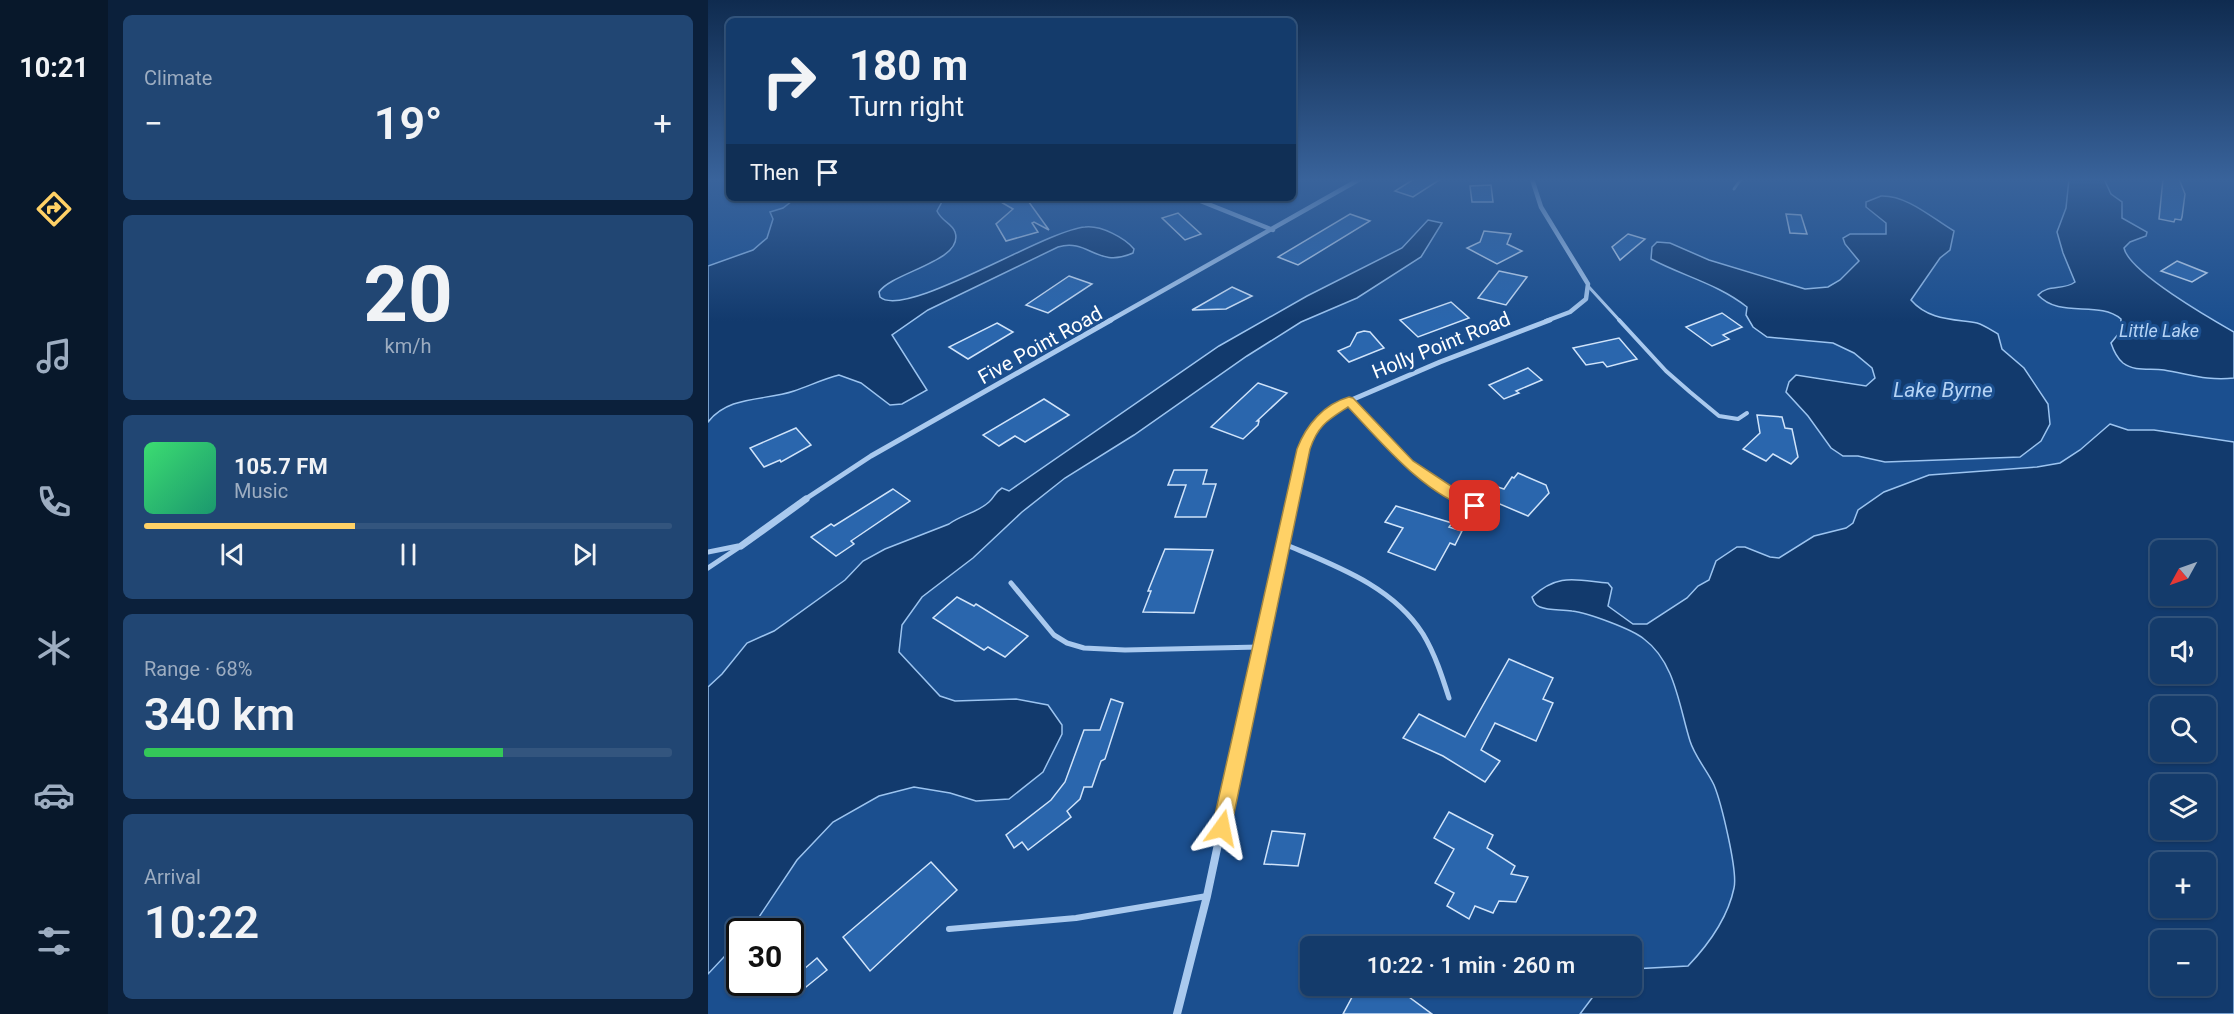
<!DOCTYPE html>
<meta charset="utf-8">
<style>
body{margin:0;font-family:Roboto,sans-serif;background:#214673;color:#f1f3f6;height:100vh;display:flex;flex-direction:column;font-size:22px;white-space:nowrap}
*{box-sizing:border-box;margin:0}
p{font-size:20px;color:#9dadc1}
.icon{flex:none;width:33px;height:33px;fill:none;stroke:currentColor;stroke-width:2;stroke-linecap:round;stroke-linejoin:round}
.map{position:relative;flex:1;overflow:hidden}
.details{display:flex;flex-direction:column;gap:15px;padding:15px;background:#0b203b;width:600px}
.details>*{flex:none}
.guide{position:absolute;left:18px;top:18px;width:570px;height:183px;border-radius:9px;box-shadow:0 2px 4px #0004,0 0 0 2px #33557e;background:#143b6b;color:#f1f3f6;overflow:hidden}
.needle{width:39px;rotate:230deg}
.buttons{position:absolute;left:1442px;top:540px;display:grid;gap:12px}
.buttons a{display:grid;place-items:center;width:66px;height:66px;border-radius:9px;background:#143b6b;box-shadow:0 2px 4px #0004,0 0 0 2px #33557e;font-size:30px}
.speed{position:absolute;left:18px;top:918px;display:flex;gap:12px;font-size:30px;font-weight:700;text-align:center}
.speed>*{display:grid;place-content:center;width:78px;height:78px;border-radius:50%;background:#143b6b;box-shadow:0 2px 4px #0004,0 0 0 2px #33557e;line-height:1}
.speed .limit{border:3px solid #111;border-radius:9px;background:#fff;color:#111}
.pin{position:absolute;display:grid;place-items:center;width:51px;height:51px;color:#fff;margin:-26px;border-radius:12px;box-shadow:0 3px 9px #0006}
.me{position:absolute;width:66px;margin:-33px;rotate:12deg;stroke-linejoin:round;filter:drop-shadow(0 0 4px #0008)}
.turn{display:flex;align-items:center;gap:21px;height:126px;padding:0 24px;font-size:27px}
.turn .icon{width:78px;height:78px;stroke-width:2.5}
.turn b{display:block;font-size:42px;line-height:51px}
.then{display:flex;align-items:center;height:57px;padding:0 24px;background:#0003;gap:12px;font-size:22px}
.big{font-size:45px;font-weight:600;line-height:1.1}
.details .widget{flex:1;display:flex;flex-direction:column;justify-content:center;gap:9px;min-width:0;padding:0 21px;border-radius:9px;background:#214673}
.details .dial{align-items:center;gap:0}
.dial b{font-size:78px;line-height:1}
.song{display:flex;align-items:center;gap:18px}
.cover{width:72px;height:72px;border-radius:9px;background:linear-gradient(135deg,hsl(140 70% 55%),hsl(160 70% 35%))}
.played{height:6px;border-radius:3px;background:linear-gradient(90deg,#ffd166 40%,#33557e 40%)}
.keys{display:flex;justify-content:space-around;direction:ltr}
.heat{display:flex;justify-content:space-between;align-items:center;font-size:33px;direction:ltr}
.charge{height:9px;border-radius:4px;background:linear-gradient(90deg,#34c759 68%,#33557e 0)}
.trip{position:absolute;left:592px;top:936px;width:342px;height:60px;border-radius:9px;background:#143b6b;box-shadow:0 2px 4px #0004,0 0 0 2px #33557e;font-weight:600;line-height:60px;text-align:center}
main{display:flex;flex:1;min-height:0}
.tabs{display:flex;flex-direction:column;width:108px;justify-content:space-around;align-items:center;background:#08182b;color:#9dadc1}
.tabs .icon{width:42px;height:42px}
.tabs .on{color:#ffd166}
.tabs b{font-size:27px;color:#f1f3f6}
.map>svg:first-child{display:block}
.water{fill:#123a6d;stroke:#9cc4f0;stroke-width:1.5;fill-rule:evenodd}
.building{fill:#2a66ad;stroke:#cfe3fa;stroke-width:1.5}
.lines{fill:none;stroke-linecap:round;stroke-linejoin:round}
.lane-far3{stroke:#a9c9ee;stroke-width:3}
.lane-far2{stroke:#a9c9ee;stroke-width:4}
.lane-far1{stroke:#a9c9ee;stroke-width:5}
.lane{stroke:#a9c9ee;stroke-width:6}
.street-far3{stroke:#a9c9ee;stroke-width:4.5}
.street-far2{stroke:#a9c9ee;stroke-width:5}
.street-far1{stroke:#a9c9ee;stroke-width:7}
.street{stroke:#a9c9ee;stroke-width:8}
.route{fill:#ffd166;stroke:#a68842;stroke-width:1.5}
.labels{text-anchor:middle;stroke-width:6;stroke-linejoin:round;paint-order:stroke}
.far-water-label{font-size:18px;font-style:italic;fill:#b5d3f5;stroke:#1b4f8f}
.street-label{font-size:20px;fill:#fff;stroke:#1b4f8f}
.water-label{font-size:21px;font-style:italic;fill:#b5d3f5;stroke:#1b4f8f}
</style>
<main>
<nav class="tabs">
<b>10:21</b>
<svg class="icon on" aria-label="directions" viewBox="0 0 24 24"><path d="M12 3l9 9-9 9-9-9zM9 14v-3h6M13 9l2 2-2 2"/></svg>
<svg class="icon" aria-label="music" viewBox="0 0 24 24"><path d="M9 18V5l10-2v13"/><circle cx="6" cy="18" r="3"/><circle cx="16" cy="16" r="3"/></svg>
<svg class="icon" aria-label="phone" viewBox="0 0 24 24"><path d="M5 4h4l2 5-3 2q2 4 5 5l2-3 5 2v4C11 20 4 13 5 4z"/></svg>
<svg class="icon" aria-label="climate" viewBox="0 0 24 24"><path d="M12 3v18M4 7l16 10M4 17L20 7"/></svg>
<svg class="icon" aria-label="car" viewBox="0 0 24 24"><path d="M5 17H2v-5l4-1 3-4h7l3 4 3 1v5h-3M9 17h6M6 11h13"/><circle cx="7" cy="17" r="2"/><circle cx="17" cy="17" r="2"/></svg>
<svg class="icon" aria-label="filters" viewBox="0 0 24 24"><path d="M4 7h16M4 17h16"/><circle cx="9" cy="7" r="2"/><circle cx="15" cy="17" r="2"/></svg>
</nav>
<section class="details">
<div class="widget"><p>Climate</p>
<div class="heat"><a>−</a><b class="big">19°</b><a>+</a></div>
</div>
<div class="widget dial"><b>20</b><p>km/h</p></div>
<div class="widget">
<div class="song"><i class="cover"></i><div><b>105.7 FM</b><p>Music</p></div></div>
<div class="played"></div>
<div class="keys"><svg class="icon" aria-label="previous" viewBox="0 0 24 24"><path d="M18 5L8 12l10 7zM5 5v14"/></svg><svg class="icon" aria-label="pause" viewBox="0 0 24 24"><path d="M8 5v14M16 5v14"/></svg><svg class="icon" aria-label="next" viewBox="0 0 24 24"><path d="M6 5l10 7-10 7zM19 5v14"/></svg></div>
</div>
<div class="widget"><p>Range · 68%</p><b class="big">340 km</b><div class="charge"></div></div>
<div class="widget"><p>Arrival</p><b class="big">10:22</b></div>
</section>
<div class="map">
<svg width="1526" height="1014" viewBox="0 0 1526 1014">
<rect width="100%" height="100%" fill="#1b4f8f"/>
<g class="water">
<path d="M1361,179H1396L1403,194L1414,202V218L1439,232L1438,236L1422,242L1416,248C1421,272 1503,319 1526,332V378C1499,381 1481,374 1456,370C1442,368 1427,372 1415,363C1409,358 1405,349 1403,343L1412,332L1413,319C1390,300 1352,319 1330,295C1340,284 1355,291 1367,282L1355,253L1349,232L1358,208Z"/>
<path d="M1173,196C1199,195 1224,218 1246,231L1242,250L1232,258L1203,300C1220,320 1245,319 1269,323C1276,325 1283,330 1290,334L1294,349L1316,368L1340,404L1342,424L1333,441L1312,457L1177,462L1150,456H1135L1123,448L1100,416L1078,392L1081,382L1088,375L1158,386L1167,378L1164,368L1146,353L1125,343L1059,337L1045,327L1038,315L1039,307C1010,284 975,276 943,259L944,247L949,242L962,243L1001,260L1097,289L1120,287L1132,280L1151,261L1137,244L1135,238L1142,234H1178V223L1158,207V202Z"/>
<path d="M88,198H236L229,211C234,222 244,223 247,232C257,261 184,272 171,292L172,297C197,320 337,230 377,227C393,225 417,238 426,249L425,253C389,269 381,238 350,247L220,310L184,335L219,390L194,404L182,405L153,383L131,375C115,379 101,386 86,391C57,401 21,395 0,422V266L45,250L59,238L65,219L62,212L75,208Z"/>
<path d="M720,220L734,223L713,257L649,298L593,322L539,356L426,435L357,478L314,512L265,558L214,597L194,625L191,652L232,696L247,701L308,699L340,705L354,725V734L335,772L301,799L268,801L242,793L206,787L171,796L125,822L89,860L43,929L32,932L31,941L0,974V687L14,674L39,643L66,631L137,580L155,561L177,549L241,524C253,515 269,513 281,502C286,498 287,492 294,488L301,491L511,346L599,296L694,248Z"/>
<path d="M1402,424L1420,430H1446L1526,442V1014H872L893,986H924V969L980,966C1000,945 1020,917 1026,888C1030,871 1013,802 1006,785C999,770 987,757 982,741C971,706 967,662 936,639C924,629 880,613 864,611C854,609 842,611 832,607C827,605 826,602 824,597C850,573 867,580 900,583L904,588L900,606L925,624H939L979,598L990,586L1001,580L1008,561L1029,547H1037L1062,557L1071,558L1106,536L1138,528L1145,523L1150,510L1176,492L1221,475L1329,467L1352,463L1372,450ZM1497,550V596H1452V550ZM1452,628H1497V674H1452ZM1452,706H1497V752H1452ZM1497,784V830H1452V784ZM1497,862V908H1452V862ZM1452,940H1497V986H1452Z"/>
</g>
<g class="building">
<polygon points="706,179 733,179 705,197 687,191"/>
<polygon points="1455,179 1471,179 1477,194 1474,217 1473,220 1467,219 1466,222 1451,219"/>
<polygon points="783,185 785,202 764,202 762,186"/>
<polygon points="286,198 318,198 341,230 326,222 324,223 330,232 298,241 288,224 305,209"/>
<polygon points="470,213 493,234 477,240 454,218"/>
<polygon points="642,214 662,221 590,265 570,257"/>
<polygon points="1078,214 1093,215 1099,234 1082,233"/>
<polygon points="776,231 803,234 799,244 814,251 789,264 759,248 772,242"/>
<polygon points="920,234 937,239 912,260 904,247"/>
<polygon points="1469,261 1499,273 1484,282 1453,271"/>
<polygon points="791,271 819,277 798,305 770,298"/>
<polygon points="361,276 384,284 340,313 318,305"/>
<polygon points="524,287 544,296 518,309 484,310"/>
<polygon points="743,302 761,318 710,337 692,320"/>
<polygon points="1014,313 1034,327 1015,335 1021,339 1004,346 978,327"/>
<polygon points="289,323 305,332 260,359 241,347"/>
<polygon points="656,331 662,332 676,348 641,362 630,351 642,346 649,333"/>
<polygon points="911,338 929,359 899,367 895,362 878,365 865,348"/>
<polygon points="820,368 834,380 808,391 811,393 796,399 781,385"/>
<polygon points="550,383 579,393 549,421 551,421 550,425 535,439 503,427"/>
<polygon points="336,399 361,415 317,442 307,436 291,446 275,435"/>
<polygon points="1049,415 1074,417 1077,428 1084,429 1090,457 1083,464 1065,454 1058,461 1035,449 1052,433"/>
<polygon points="88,428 103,445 73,462 72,460 56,467 42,448"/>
<polygon points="466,470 499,470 495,484 508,484 498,517 467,517 478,485 460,485"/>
<polygon points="810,473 838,485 841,493 820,516 780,499 790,487 796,489 804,477 806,478"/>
<polygon points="185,489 202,501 143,541 146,544 128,556 103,537 123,524 126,526"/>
<polygon points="688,506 744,523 741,527 754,531 747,545 742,543 727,570 680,552 695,528 677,522"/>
<polygon points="457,549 505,550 486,613 435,612 443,591 440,591"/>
<polygon points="249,597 266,606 268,604 320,636 297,657 280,647 276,650 225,618"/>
<polygon points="801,659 845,678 835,699 845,703 828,741 787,723 773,750 792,761 777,782 735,756 695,738 711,714 757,737"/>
<polygon points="403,699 415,703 397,759 393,761 384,787 376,787 372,799 359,811 363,817 320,850 314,842 306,848 298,835 343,800 357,782 376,730 392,730"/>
<polygon points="741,812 785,835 779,848 807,866 803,874 820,877 808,902 791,901 785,913 767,906 761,919 739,906 746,893 727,883 746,849 726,838"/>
<polygon points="564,831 597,834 590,866 556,864"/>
<polygon points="223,862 249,890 162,971 135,937"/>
<polygon points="109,958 119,970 98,987 89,975"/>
<polygon points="650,986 686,986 724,1014 635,1014"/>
</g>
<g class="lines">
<g class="lane-far3">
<polyline points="1026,189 1033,179"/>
<polyline points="880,286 912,321"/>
</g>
<g class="lane-far2">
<polyline points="911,320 958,371 982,392 1011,416 1030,419 1039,413"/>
<polyline points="641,400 689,454 712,474 757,500"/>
</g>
<g class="lane-far1">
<polyline points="755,499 767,506"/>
<path d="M574,543C625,565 684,585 715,634C727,654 734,676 741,698"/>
<polyline points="0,552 30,546"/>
<polyline points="0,568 33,546"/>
<polyline points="303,583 346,635 359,643 376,648 417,650 551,647"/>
</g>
<polyline class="lane" points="241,929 368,918 499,896"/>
<g class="street-far3">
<polyline points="824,179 833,207 880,284 878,299 862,312 838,321"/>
<polyline points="485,198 565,230"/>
<polyline points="401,321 652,179"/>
</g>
<g class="street-far2">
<polyline points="96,500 163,456 403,320"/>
<polyline points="585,500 601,434 611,420 634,404 732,362 842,320"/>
</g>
<g class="street-far1">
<polyline points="33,546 98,499"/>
<polyline points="535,727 586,499"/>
</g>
<polyline class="street" points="469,1014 499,896 535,726"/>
</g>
<linearGradient id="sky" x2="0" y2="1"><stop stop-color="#0f2b4f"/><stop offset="0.56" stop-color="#39639b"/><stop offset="1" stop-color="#39639b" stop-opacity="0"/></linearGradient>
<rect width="1526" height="321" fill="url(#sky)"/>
<path class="route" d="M641,397L645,398L705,461L752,492L771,502L773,506L767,510C717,496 674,443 640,407C620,420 610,425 602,449L523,828L520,834L514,837L507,834L504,828L589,449C598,425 616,404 641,397Z"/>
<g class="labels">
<g class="far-water-label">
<text x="1451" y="337">Little Lake</text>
</g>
<g class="street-label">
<text transform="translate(332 345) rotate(-29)" y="7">Five Point Road</text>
<text transform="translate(733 345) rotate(-22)" y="7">Holly Point Road</text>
</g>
<g class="water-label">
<text x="1235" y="397">Lake Byrne</text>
</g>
</g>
</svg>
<div class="buttons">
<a><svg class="needle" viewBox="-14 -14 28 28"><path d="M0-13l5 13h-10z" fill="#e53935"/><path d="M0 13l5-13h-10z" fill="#9dadc1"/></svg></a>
<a><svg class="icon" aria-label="sound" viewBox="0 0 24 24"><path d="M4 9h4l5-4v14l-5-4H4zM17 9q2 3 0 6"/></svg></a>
<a><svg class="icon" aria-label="search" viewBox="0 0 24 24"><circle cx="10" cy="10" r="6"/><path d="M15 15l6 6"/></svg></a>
<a><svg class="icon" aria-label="layers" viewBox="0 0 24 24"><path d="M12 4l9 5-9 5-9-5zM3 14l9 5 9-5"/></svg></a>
<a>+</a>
<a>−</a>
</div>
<div class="speed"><div class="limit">30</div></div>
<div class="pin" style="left:767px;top:506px;background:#d93025"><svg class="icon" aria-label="arrive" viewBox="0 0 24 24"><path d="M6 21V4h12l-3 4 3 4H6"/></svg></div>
<svg class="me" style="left:514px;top:828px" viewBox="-20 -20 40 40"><path d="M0-17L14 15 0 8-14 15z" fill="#ffd166" stroke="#fff" stroke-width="4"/></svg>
<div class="trip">10:22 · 1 min · 260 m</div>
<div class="guide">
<div class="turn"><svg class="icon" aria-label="right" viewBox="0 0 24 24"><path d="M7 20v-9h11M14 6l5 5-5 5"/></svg><div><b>180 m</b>Turn right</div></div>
<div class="then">Then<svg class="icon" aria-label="arrive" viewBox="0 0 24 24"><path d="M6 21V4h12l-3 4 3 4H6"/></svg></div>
</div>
</div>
</main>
